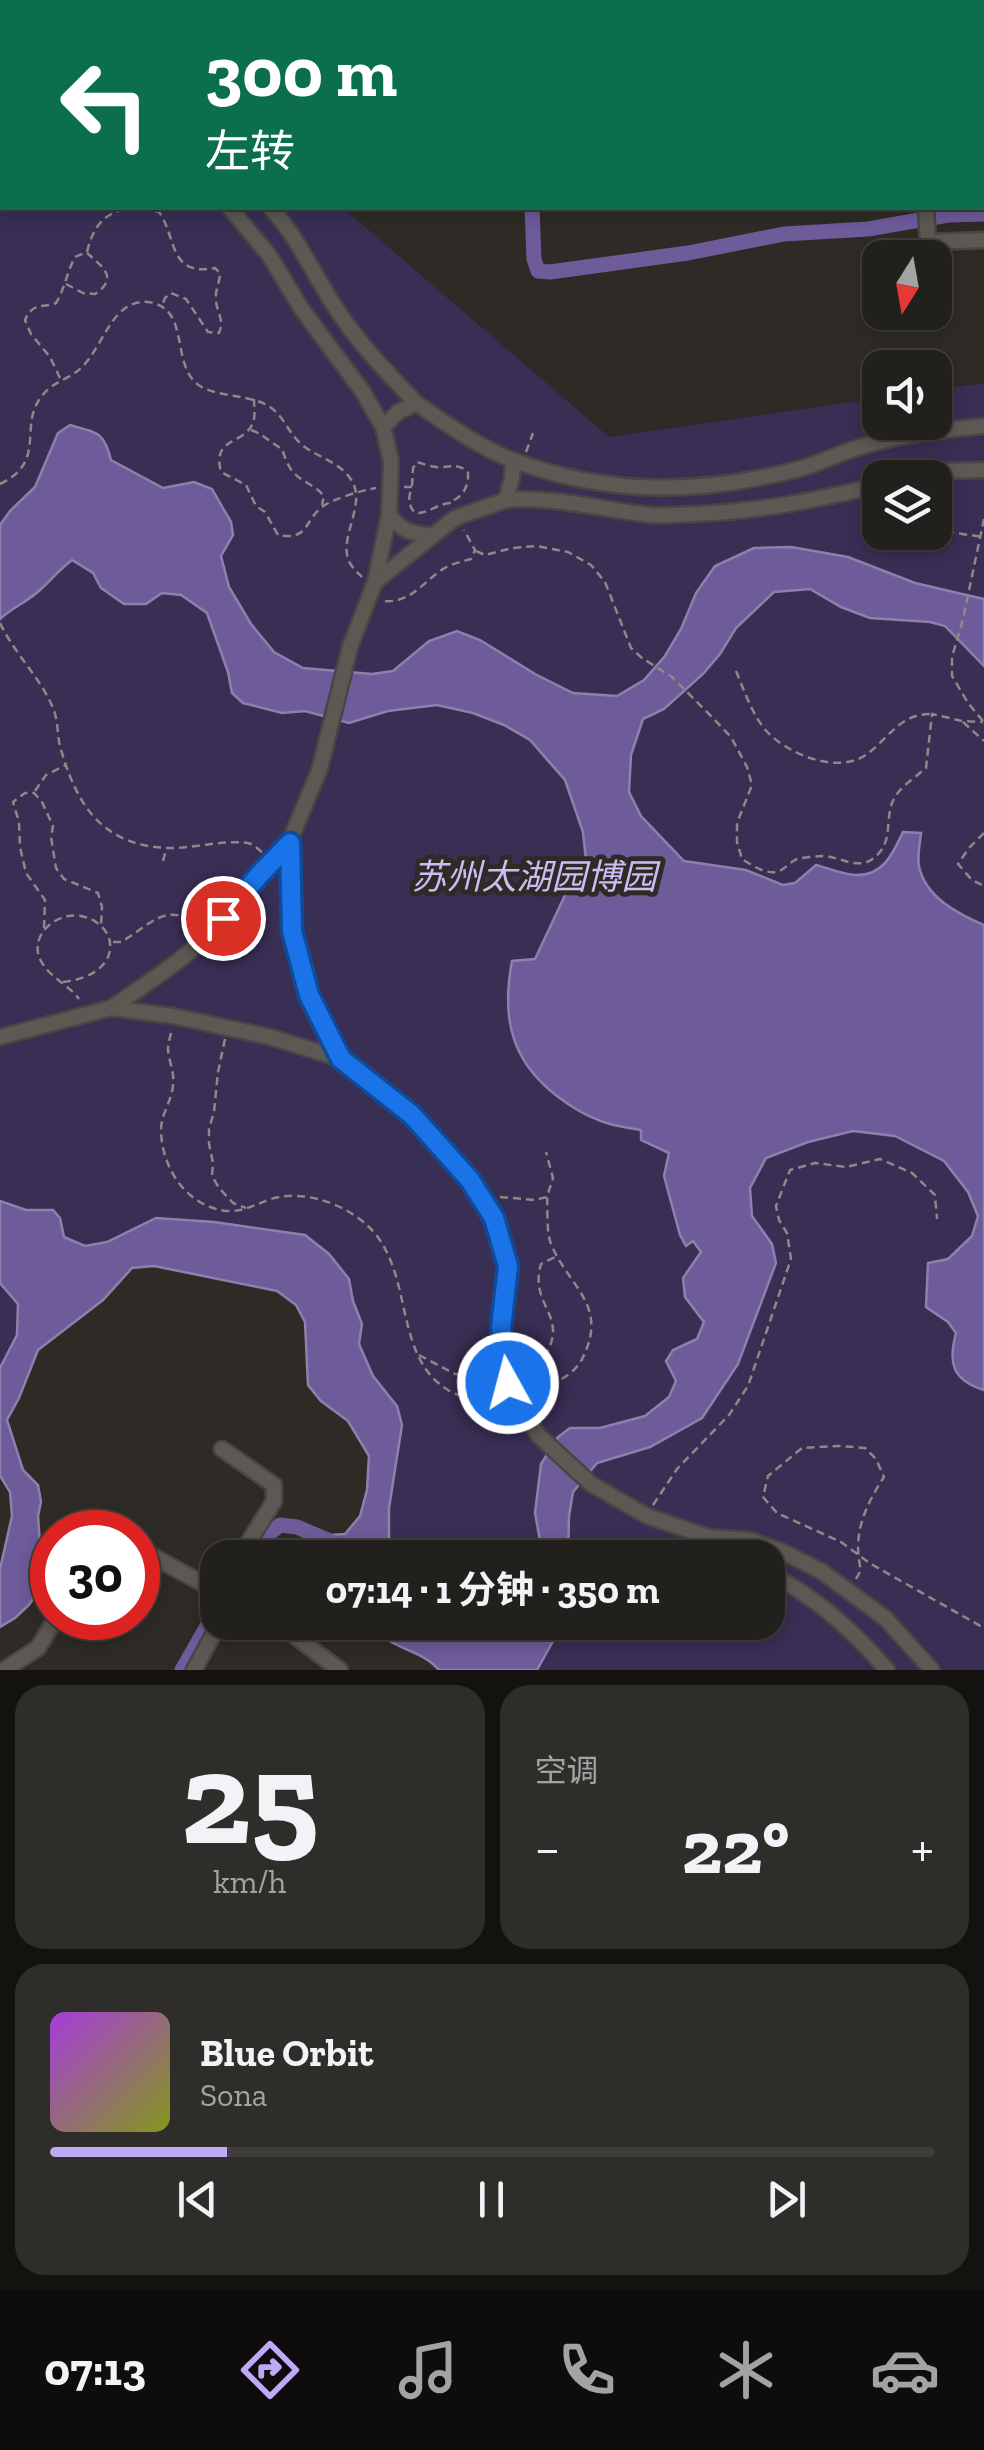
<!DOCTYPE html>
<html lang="zh">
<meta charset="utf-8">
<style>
body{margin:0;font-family:"Zilla Slab","Noto Sans SC",serif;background:#2e2d29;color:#f1f3f6;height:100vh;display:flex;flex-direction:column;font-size:38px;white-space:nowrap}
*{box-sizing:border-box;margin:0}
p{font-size:32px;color:#a2a3a3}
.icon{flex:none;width:55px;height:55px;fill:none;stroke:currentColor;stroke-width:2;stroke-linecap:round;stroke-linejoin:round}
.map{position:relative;height:1670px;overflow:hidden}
.panel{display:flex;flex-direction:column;gap:15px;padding:15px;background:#13120f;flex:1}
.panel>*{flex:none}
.banner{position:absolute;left:0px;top:0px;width:985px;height:210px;box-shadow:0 5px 15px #0003,0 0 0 2px #3f3e3b;background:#0b6e4f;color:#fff;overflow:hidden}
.needle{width:65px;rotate:191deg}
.tools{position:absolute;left:862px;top:240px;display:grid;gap:20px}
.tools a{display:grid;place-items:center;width:90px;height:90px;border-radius:20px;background:#22201c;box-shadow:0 5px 15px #0003,0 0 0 2px #3f3e3b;font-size:50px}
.speed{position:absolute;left:30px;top:1510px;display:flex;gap:20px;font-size:50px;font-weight:700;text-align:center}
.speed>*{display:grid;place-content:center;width:130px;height:130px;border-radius:50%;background:#22201c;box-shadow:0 5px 15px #0003,0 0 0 2px #3f3e3b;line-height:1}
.speed .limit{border:15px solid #d22;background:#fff;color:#111}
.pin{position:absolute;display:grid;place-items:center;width:85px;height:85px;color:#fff;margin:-42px;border:5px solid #fff;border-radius:50%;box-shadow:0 2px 10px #0007}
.me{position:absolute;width:110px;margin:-55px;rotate:353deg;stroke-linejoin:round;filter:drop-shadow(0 0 8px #0008)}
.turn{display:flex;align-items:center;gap:35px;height:210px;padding:0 40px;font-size:45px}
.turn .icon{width:130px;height:130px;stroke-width:2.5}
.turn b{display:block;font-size:70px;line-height:85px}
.big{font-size:75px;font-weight:700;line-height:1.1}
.panel .widget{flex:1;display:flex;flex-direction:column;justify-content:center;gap:15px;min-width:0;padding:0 35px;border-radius:30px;background:#2e2d29}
.panel .dial{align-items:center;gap:0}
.dial b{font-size:130px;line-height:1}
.song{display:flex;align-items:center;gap:30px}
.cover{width:120px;height:120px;border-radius:15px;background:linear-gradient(135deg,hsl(280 70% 55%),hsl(70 70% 35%))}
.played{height:10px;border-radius:5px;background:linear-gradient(90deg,#bda9f5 20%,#3f3e3b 20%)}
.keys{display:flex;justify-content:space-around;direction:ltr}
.heat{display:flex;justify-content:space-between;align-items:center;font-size:55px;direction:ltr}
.panel .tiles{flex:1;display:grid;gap:15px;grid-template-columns:1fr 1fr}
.widget:last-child{grid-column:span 2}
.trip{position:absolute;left:200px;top:1540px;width:585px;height:100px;border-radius:30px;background:#22201c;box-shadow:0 5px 15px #0003,0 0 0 2px #3f3e3b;font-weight:700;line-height:100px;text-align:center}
.menu{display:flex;height:160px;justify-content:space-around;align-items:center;background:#0e0d0b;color:#a2a3a3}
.menu .icon{width:70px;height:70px}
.menu .current{color:#bda9f5}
.menu b{font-size:45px;color:#f1f3f6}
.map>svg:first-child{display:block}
.green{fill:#392e54;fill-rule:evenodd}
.water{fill:#6d5b9a;stroke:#8e80ac;stroke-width:2.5}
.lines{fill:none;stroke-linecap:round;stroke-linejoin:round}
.canal{stroke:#6d5b9a;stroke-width:15}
.street-casing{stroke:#494543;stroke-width:19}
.path{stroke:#8d8986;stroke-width:2.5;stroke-dasharray:8 5;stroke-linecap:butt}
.street{stroke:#5c5854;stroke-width:14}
.route-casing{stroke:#114b97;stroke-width:25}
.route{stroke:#1a73e8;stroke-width:18}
.labels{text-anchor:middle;stroke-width:10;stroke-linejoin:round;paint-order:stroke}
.park-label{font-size:35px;font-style:italic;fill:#cabdf4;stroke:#2e2a26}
</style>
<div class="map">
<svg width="984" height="1670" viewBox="0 0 984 1670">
<rect width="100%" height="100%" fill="#2e2a26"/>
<path class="green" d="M0,0H156V2H2V208H343L609,437L880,398V422H935V390L984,383V1670H486L434,1623L768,1622V1558L375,1557L378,1471L305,1260L156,1232L38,1325L0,1413ZM880,478H935V532H880Z"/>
<g class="water">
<path d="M70,425C97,433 104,431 111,460L163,488L194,482L212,489L231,522L233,535L221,556L229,587L251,624L274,652L303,668L372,674L393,671L429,641L457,631L480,640L535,674L573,693L617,696L644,680L665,656L681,629L696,593L715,566L754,548L791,547L848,557L915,583L984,599V666L945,626L930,622L870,618L841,607L810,589L774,592L736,628L720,654L703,674L664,709L643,719L631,755L629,792L641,816L684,861L746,870L783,885L795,883L816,865C828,868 844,875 857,875C884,875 893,853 903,832L921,833C920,843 917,857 919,866C925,897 958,914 984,925V1390C952,1380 948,1363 956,1333L948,1322L926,1307L928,1263L948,1259L972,1236L978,1216L968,1192L944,1161L895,1136L853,1131L808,1142L766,1158L750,1188L752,1216L772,1244L776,1263L738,1364L702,1418L650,1447L597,1463L573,1492L569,1516L568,1557H543L535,1513L541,1464L558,1437L570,1428H600L645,1416L669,1397L676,1381L666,1361L673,1350L697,1339L704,1322L685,1297L683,1278L701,1252L693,1241L686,1246L680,1235L664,1176L669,1153L641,1140V1130C631,1128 620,1127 610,1124C595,1120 580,1112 568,1104C514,1068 500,1024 512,961L535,959L566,893L586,860L583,832L565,780L530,740L504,725L473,713L437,705L388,711L349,723L305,711L282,713L243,703L232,693L228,672L207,613L181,595L162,593L146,604H124L101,588L93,573L72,560C60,569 52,579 41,589C29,601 13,607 0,619V525L10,511L35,487L58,433Z"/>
<polygon points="0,1201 26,1210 53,1210 60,1218 64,1237 85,1246 107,1242 156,1218 214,1222 305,1235 329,1254 349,1279 353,1301 362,1324 359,1344 373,1376 397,1406 402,1425 389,1508 389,1540 396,1557 334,1557 325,1545 331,1535 345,1534 360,1516 367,1490 369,1456 348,1421 321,1401 308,1385 305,1322 296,1305 277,1291 154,1266 132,1268 103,1300 38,1350 19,1398 7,1420 23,1470 38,1485 41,1502 38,1516 42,1571 38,1591 29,1605 15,1618 0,1627 0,1569 12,1516 10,1492 0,1476 0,1368 17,1335 18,1304 0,1283"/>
<path d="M370,1623H474L500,1634L522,1626L525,1623H557L553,1641L537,1670H439C422,1649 388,1650 370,1623Z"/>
</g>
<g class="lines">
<g class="canal">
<polyline points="524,0 524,2"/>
<polyline points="532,208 534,259 538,271 550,272 688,253 784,234 868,229 948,215 984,214"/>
<polyline points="250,1558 261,1540 280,1525 297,1527 344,1547"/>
<polyline points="182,1670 218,1607"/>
</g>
<defs>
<g id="street">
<polyline points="8,0 12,2"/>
<polyline points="225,1 225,0"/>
<polyline points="982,28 984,28"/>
<polyline points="0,33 2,35"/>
<polyline points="230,208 269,255 301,308 363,392 383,427 391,461 389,515 375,582 350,647 320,768 289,843 292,931 309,995 341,1059 412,1115 470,1180 494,1218 508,1266 501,1329 508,1383 538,1435 591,1484 647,1516 708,1537 736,1558"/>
<path d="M271,208C299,239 316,279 339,313C361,346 389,374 416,403"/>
<polyline points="926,208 928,242 984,240"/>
<path d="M383,427L398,412L416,403C447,424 479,448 515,461C610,496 702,494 799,469C819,464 837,454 857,448C898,435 941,430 984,426"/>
<polyline points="911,478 940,471 984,470"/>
<path d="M506,500C555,496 602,510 651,515C666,516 682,514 697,514C763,511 816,500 880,485"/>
<path d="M389,515C401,530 411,534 431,535"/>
<polyline points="375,582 455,518 506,500 512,478 513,460"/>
<path d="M111,1008C137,990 164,973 188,953C226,921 254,879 289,843"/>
<polyline points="0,1037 111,1008 173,1016 270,1037 341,1059"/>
<polyline points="222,1449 274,1485 274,1501 239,1558"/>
<polyline points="104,1532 109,1532"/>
<polyline points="708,1537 750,1540 783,1552 821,1571 885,1618 932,1670"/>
<polyline points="138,1548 218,1592"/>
<path d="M768,1573C815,1596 853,1630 887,1670"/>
<polyline points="276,1622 340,1670"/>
<polyline points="4,1670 38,1648 56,1618"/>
<polyline points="194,1670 220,1622"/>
</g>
</defs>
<use href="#street" class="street-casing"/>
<g class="path">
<path d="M66,284L83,293L95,294C119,278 103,267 87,253"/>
<path d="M60,378L50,357L31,334L25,320C34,301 40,309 56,303C65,288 67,272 75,257L87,252C96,212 121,203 159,212C177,237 168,277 215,268L220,273C220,282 215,290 216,299C216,313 225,318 219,333L208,332L186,299L171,293L165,298L162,306"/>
<path d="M254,399C254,407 256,418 252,425C242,445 212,437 221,472L246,485L256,506L265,512L278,535C309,541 304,521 322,507C332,499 363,490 376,488"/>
<path d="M251,430C263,434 271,443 282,449C285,457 288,468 295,474C304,483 315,485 324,496L322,505"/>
<polyline points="526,452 533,433"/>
<path d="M0,484C46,462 20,429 39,400C51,381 67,381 81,368C103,348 112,299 147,302C189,306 172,358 194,381C208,397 245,394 265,404C283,413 287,431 300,443C315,457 337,460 350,478C368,502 340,534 348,559C351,567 357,572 362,577"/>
<path d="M412,486L413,468L417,462C424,464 433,468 440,467C453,467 457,463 468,472C469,486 463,497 450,502"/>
<path d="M404,487H412C408,497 408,505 415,513C428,514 437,504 450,503L451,506"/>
<polyline points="935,525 948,532 984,537"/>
<path d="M476,551L485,555L512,548L536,546L568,552L591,565L605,582L631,648L642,658L672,677L710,715L731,737L747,767L752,785L737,823V842L742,859C750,864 760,871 770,872C783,874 787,863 797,859C804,857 813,857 821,856C840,855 861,875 879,853C894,837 883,812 897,794C904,784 917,776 926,768L932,714L962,721L983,722"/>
<path d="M385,601C409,603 422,584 440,571C449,564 461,562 471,559L475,550L464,530"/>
<path d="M0,623C14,653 40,677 53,708C58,719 57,734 60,746C76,804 101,845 167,848C189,849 233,838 251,844C256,846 259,850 263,853"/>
<path d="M736,671C744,690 751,711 763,727C783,753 838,776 867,754C889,738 900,714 930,714"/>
<polyline points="983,721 968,703 952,676 952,657 963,619 984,519"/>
<polyline points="963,722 984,741"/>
<polyline points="35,791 46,775 66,765"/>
<polyline points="984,833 969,848 958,864 972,880 984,886"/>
<polyline points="163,861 166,850"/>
<polyline points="44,928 45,900 26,873 20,847 19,822 13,802 25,793 34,793 42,802 53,826 51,837 56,868 64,879 98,893 102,907 101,926"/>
<path d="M113,942H121C148,927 167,899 198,926"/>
<path d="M63,982C80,980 100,974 108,957C118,932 92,912 68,916C47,920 30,941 41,961C49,977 69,985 79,999"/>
<path d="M171,1033C170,1038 168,1043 168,1048C168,1060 175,1072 173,1085C172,1100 161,1115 161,1129C161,1168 187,1207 227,1211C244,1212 256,1204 271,1199C304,1189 346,1204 370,1228C381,1239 388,1253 393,1267C408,1309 406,1365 448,1390C456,1395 468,1399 477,1397C484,1396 491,1388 496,1385"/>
<polyline points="225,1039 218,1072 214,1112 209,1129 209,1144 213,1163 212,1176 219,1188 233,1203 246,1208"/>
<polyline points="500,1197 535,1200 547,1197 553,1178 546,1152"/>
<polyline points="419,1355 455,1374 480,1376 492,1385"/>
<path d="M527,1376C536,1366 546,1357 551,1343C561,1313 530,1301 541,1264L557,1256"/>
<path d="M523,1378C533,1378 545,1382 554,1381C565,1380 579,1367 583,1357C609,1305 568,1286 551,1244C546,1230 548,1212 547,1197"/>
<polyline points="653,1505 677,1469 729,1415 748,1386 791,1259 787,1233 779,1220 776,1206 790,1170 815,1163 846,1167 880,1159 912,1173 935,1195 937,1219"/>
<path d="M856,1579L861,1570C852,1535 865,1506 884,1477L876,1459L865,1448L839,1446L802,1448L768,1476L763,1497L777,1513L841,1542L871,1564L984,1628"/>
</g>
<use href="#street" class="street"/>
</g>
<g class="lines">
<defs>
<polyline id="route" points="223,918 260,874 290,843 292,931 309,995 341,1059 412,1115 470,1180 494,1218 508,1266 501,1328 508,1383"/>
</defs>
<use href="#route" class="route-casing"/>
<use href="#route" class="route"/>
</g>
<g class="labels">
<g class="park-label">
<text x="534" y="889">苏州太湖园博园</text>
</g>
</g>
</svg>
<div class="tools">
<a><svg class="needle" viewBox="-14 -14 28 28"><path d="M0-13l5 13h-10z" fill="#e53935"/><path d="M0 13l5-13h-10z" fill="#a2a3a3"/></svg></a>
<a><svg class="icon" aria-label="sound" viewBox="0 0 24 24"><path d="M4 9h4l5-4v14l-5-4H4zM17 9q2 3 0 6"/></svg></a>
<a><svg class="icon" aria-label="layers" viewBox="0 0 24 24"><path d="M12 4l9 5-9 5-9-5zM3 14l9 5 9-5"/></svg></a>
</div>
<div class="speed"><div class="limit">30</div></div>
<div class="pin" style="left:223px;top:918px;background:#d93025"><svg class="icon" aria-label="arrive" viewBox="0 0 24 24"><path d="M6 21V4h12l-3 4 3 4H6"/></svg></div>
<svg class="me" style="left:508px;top:1383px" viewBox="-20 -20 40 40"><circle r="17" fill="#1a73e8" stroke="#fff" stroke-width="3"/><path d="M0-11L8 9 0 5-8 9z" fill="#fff"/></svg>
<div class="trip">07:14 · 1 分钟 · 350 m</div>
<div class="banner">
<div class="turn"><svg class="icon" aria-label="left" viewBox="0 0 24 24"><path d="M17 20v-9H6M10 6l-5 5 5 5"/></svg><div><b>300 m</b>左转</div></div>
</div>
</div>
<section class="panel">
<div class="tiles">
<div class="widget dial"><b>25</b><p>km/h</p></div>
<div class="widget"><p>空调</p>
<div class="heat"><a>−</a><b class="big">22°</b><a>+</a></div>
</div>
<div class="widget">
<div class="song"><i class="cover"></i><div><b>Blue Orbit</b><p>Sona</p></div></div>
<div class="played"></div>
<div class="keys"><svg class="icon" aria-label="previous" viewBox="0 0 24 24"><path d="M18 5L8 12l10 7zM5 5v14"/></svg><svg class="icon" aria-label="pause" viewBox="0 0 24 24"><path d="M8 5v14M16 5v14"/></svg><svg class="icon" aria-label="next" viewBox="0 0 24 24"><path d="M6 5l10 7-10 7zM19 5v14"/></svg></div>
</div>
</div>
</section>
<nav class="menu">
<b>07:13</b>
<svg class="icon current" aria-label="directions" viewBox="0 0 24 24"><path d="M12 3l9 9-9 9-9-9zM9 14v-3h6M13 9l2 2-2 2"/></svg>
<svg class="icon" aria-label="music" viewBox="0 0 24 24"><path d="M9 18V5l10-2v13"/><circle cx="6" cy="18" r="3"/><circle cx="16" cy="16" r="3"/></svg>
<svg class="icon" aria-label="phone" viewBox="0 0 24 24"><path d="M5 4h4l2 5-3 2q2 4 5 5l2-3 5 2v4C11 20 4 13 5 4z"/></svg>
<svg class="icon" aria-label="climate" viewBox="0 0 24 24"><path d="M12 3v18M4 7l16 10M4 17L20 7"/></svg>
<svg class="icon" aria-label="car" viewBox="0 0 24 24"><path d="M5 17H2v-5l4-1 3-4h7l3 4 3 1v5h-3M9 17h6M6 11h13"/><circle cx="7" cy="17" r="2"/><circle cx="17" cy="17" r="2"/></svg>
</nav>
